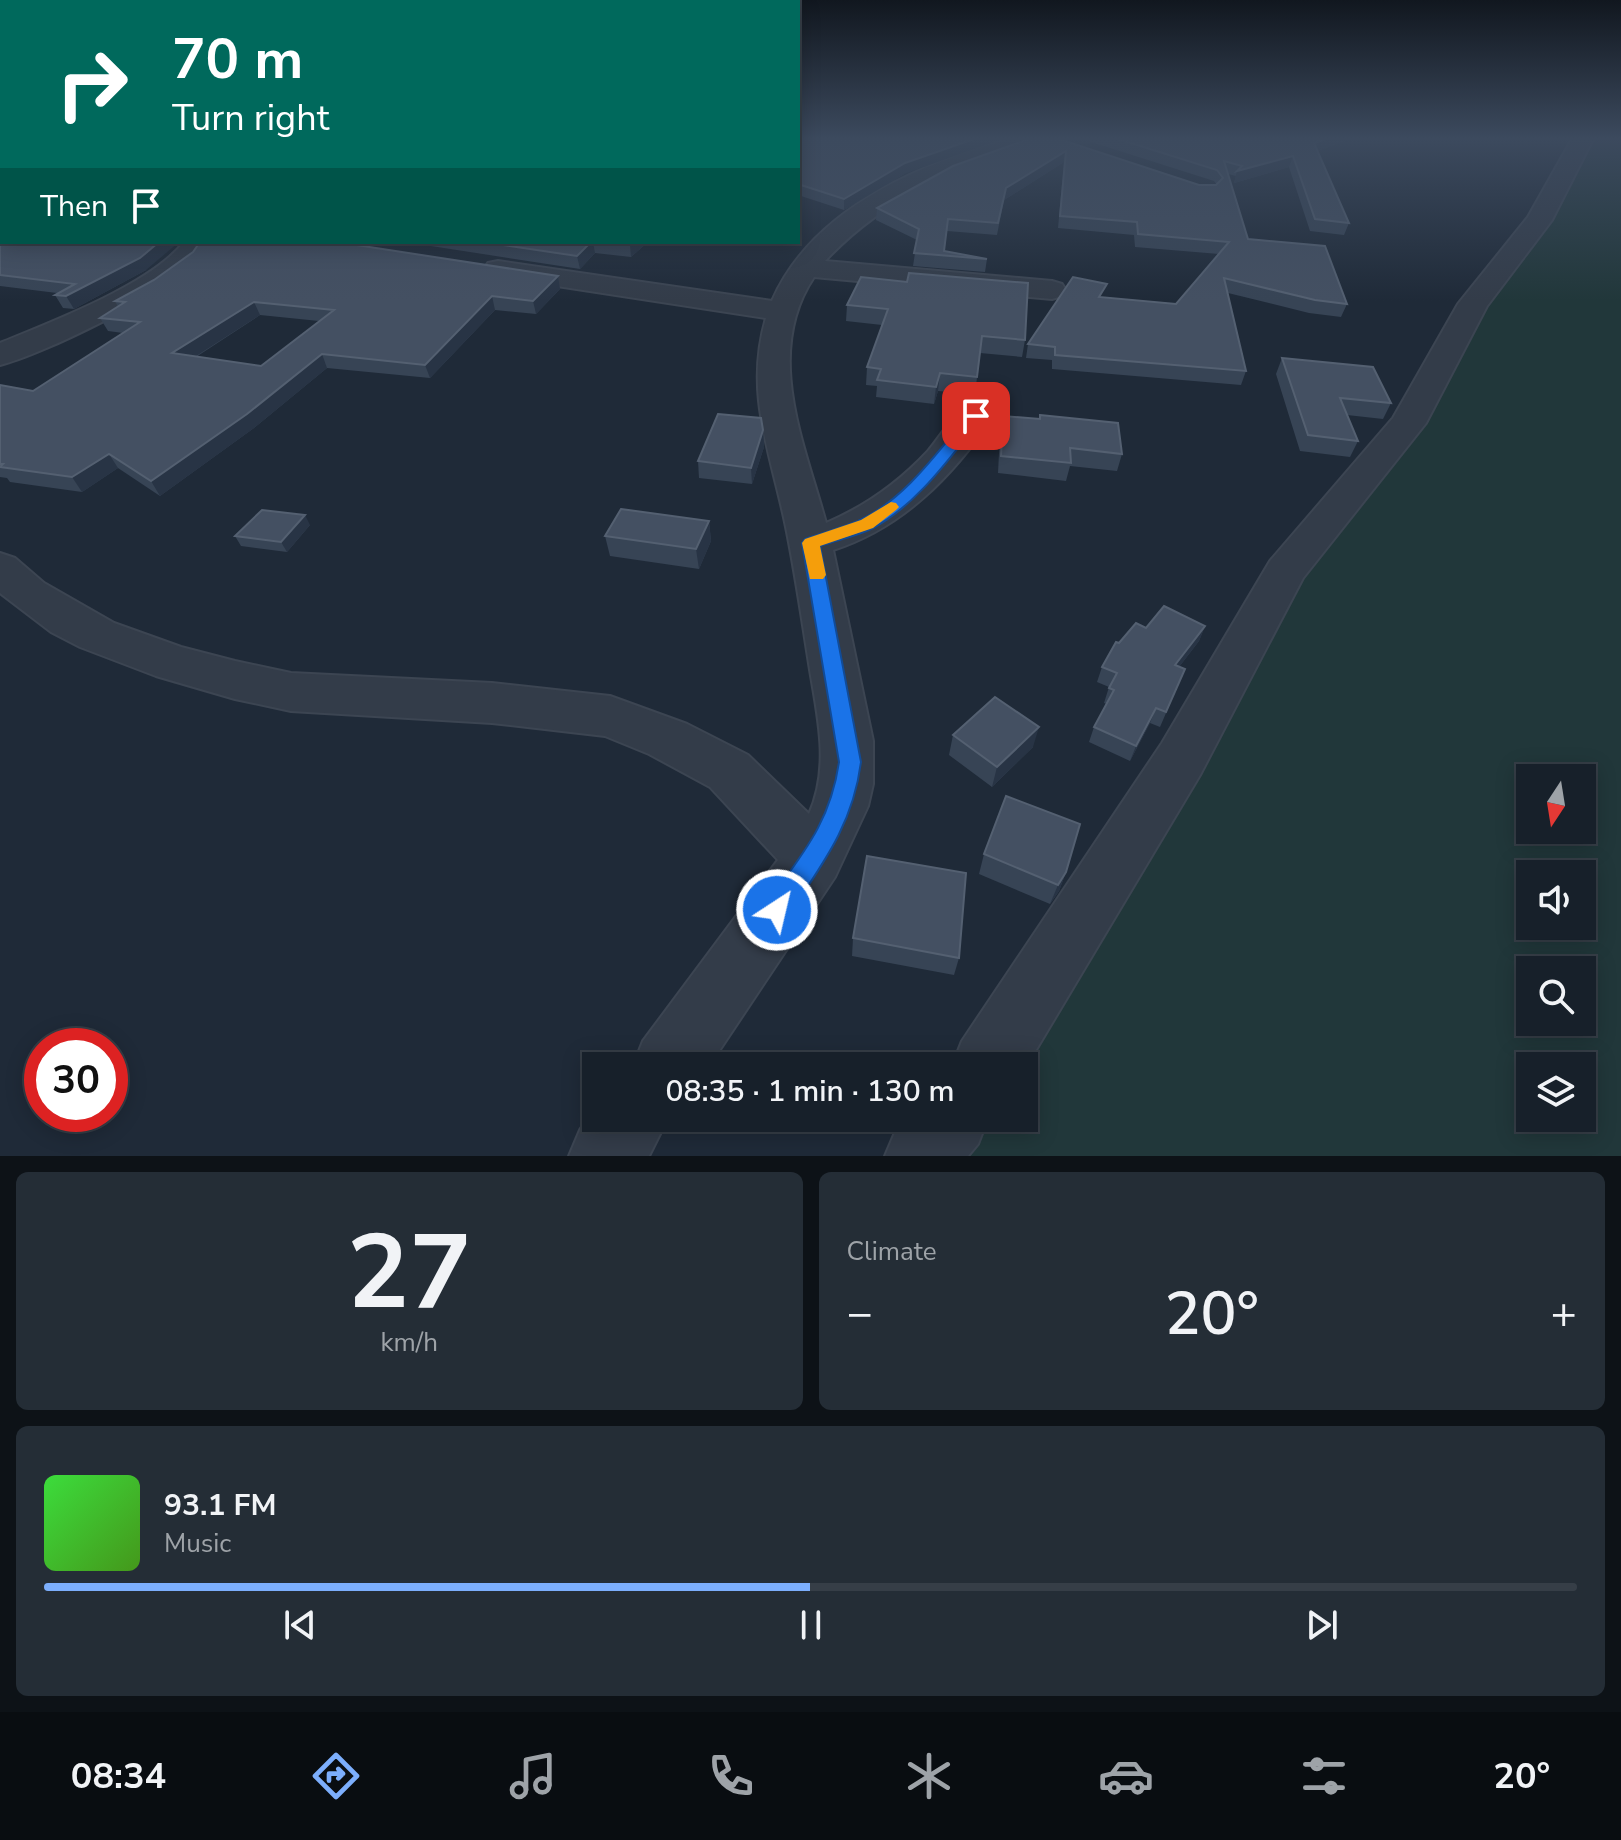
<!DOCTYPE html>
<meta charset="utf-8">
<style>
body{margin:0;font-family:"Nunito Sans",sans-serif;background:#242d36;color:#f1f3f6;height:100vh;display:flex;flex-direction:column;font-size:30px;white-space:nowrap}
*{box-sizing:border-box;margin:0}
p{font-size:26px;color:#9ea3a8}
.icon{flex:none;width:44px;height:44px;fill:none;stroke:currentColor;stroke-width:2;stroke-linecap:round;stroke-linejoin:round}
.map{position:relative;height:1156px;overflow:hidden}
.drawer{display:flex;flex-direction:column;gap:16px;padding:16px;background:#0d1217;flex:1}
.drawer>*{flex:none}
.guide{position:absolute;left:0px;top:0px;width:800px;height:244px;box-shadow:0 4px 20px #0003,0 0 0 2px #363e47;background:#00695c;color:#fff;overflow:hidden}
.needle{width:52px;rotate:192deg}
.buttons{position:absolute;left:1516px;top:764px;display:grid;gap:16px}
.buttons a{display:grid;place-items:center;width:80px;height:80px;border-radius:0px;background:#17202a;box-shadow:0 4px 20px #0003,0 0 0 2px #363e47;font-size:40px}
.speed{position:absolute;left:24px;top:1028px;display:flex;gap:16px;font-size:40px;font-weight:700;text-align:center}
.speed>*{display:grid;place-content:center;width:104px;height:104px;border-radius:50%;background:#17202a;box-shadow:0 4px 20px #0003,0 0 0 2px #363e47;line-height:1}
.speed .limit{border:12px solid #d22;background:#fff;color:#111}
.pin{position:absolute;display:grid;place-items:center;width:68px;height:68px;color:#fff;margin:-34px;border-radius:16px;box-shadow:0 4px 12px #0006}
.me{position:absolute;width:88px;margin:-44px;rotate:35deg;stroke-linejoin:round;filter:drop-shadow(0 0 6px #0008)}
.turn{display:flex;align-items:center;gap:28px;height:168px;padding:0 40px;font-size:36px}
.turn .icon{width:104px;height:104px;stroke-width:2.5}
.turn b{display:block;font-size:56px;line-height:68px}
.then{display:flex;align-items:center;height:76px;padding:0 40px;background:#0003;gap:16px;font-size:30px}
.big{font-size:60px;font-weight:600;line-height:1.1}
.drawer .card{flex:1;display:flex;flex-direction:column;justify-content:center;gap:12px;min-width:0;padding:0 28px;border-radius:12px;background:#242d36}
.drawer .dial{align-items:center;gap:0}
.dial b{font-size:104px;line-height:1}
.song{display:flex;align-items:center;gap:24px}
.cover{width:96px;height:96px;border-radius:12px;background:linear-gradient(135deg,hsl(120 70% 55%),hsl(100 70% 35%))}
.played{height:8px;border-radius:4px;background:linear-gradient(90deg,#7caefc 50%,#363e47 50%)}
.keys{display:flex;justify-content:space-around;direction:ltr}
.heat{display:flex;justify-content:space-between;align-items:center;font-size:44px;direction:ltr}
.drawer .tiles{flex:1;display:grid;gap:16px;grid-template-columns:1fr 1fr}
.card:last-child{grid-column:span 2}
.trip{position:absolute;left:582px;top:1052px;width:456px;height:80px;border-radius:0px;background:#17202a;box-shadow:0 4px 20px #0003,0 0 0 2px #363e47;font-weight:600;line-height:80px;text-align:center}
.menu{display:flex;height:128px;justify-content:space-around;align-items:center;background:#090d11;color:#9ea3a8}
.menu .icon{width:56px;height:56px}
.menu .active{color:#7caefc}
.menu b{font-size:36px;color:#f1f3f6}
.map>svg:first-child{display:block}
.green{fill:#21373a;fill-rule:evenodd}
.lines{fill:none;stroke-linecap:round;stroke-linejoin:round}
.minor-casing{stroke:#3c4552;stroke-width:4}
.minor{fill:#333c49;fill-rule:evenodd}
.wall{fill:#374455;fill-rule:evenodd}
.shaded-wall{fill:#283445}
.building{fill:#445062;stroke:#546071;stroke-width:2;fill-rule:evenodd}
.route{fill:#1a73e8;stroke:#114b97;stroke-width:2}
.slow{fill:#f59e0b}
</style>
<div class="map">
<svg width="1621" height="1156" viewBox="0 0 1621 1156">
<rect width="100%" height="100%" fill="#1f2a38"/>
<path class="green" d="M1593,139H1621V1156H962L990,1118H1024V1066L1302,578L1423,428L1486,307L1550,223ZM1530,778H1582V830H1530ZM1530,874H1582V926H1530ZM1530,970H1582V1022H1530ZM1530,1066H1582V1118H1530Z"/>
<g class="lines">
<defs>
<g id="minor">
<path d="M1010,139H1043L1039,143C958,167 883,198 825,261L1052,281L1062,284L1066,290L1062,296L1052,299L814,277C763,353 805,445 826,523C866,506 898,483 928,451C937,441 953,415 964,408C972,404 981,406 989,408L994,416C952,476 904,527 833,550L873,741V784L868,806L835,877L709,1066H633L643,1041L778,860L710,787L649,754L605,736L492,723L291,711L235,699L156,676L80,647L51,632L0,593V553L15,558L44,583L114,623L181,647L235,661L291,673L492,683L610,696L687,724L748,755L809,814C829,770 819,722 811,676C803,627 796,576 786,527C771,453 744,394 766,318L498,277L488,275L484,269L488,263L498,261L772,301C812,209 919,164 1010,139Z"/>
<polygon points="1572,139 1593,139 1552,220 1487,306 1426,423 1303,578 1200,775 1024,1070 1024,1066 952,1066 962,1041 1162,743 1270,561 1393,418 1458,304 1528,217"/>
<path d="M184,242H211C207,249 202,256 197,262C165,294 44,354 0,365V343C51,322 150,285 184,242Z"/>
<polygon points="596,1107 596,1118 668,1118 649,1156 569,1156 580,1130"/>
<polygon points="905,1118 988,1118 978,1144 968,1156 885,1156 896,1130"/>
</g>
</defs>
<use href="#minor" class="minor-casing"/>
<use href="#minor" class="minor"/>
</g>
<g class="wall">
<polygon points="0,139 146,270 74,309 63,308 55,295 57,293 0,286"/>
<polygon points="798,139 904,174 844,210 801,196"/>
<polygon points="1030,139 1199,185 1217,185 1214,181 1082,139 1349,139 1318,151 1349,223 1344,235 1310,231 1289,167 1234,183 1236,176 1228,174 1248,239 1347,304 1341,317 1309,313 1228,293 1246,371 1241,385 1052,369 1052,360 1026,358 1028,344 1104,297 1176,304 1219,254 1135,247 1134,235 1058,228 1064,162 1004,200 997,235 947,231 944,251 987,259 985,272 913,266 917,240 876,220 877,208"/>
<polygon points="405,242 648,242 631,257 595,253 580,269"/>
<path d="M193,252L558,276L560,289L536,314L495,310L430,378L327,368L254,428L160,496L118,468L82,492L10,482L7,478L0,477V385L33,391L123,333L108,331L100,318L118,307L115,301L154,280ZM260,315L319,321L261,366L196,357Z"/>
<polygon points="861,277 1025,340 1022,357 980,353 975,394 938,391 934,404 876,397 877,386 866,385 867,367 882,325 846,321 847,305"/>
<polygon points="1282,358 1391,403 1383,419 1347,415 1358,441 1350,457 1300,451 1276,374"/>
<polygon points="1003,416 1122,454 1117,471 1070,466 1066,481 998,473 1000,433"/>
<polygon points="763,430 764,447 752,484 699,478 698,461"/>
<polygon points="709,521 711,541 699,569 610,556 605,536"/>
<polygon points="310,525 287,552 241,546 235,536"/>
<polygon points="1205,626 1199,641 1179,667 1185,669 1160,727 1150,723 1130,761 1089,742 1094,727 1107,704 1104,703 1109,687 1097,682 1102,667 1146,628"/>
<polygon points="953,735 1033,747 992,787 949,755"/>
<polygon points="984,854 1066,872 1059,891 1050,904 979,874"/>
<polygon points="853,938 959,958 954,975 852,956"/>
</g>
<g class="shaded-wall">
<polygon points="974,139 1002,139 904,174 844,210 844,199 905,163"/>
<polygon points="1326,139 1349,139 1310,154 1314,143"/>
<polygon points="1066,151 1064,162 1004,200 997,235 1006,188"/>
<polygon points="1293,156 1289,167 1234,183 1237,171"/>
<polygon points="801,185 801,196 798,200 798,189"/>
<polygon points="159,242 179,242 146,270 74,309 66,296"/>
<polygon points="591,242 593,242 595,253 580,269 577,256"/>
<polygon points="633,242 648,242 631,257 630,245"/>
<polygon points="558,276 560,289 536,314 533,301"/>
<polygon points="492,296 495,310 430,378 425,365"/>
<polygon points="254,302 260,315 179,367 172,353"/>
<polygon points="322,354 327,368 254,428 160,496 151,481"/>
<polygon points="940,373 938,391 934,404 936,387"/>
<polygon points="763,430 764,447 752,484 751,468"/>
<polygon points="109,454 118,468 82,492 72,477"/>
<polygon points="305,515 310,525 287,552 281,542"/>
<polygon points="709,521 711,541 699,569 696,549"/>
<polygon points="1205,626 1199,641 1169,680 1175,665"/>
<polygon points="1156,708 1150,723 1130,761 1136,746"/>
<polygon points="1039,727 1033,747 992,787 997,767"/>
<polygon points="1066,872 1059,891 1050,904 1058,885"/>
</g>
<g class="building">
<rect x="0" y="139" width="2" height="44"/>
<polygon points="798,139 974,139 905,163 844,199 801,185 798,189"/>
<polygon points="1029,139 1059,139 1199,185 1216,185 1223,178 1217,170 1118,139 1326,139 1314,143 1349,223 1315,219 1293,156 1237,171 1242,166 1224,161 1248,239 1325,246 1347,304 1315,300 1224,278 1246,371 1055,355 1055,347 1028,344 1073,277 1107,284 1099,297 1176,304 1229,242 1138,234 1137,222 1060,216 1066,151 1006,188 998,223 948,219 944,251 987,259 914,253 919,229 877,208 953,166"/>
<polygon points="2,189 2,242 159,242 140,258 66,296 55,295 75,284 0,275 0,190"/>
<path d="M200,242H337L558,276L533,301L492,296L425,365L322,354L247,414L151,481L109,454L72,477L0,467L3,464H0V385L33,391L140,322L100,318L125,302L115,301L154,280L193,252ZM254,302L334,310L261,366L172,353Z"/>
<polygon points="483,242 591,242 577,256"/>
<polygon points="605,242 633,242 630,245"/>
<polygon points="909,273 1028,283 1025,340 982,336 977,377 940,373 936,387 877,380 881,369 867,367 888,309 847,305 861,277 907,282"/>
<polygon points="1282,358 1373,367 1391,403 1340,398 1358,441 1308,435"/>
<polygon points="718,414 761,418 763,430 751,468 698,461"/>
<polygon points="1040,415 1118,423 1122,454 1070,448 1071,463 1001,456 1003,416 1040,419"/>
<polygon points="621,509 709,521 696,549 605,536"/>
<polygon points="262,510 305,515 281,542 235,536"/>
<polygon points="1164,606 1205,626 1175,665 1185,669 1166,712 1156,708 1136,746 1094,727 1114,690 1109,688 1117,673 1102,667 1116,642 1119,643 1136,623 1146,628"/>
<polygon points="995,697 1039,727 997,767 953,735"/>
<polygon points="1006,796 1080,824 1066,872 1058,885 984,854"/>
<polygon points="867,856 966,873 959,958 853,938"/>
</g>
<linearGradient id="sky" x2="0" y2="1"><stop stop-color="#11171f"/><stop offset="0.46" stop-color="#3c4a5e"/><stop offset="1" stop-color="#3c4a5e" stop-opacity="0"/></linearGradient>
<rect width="1621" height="301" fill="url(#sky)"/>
<path class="route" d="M976,411L981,412V419C950,457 918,504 873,528C857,536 837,540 820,546L861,762C853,826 821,866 786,919L777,922L768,919L765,910L768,902C803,853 830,823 839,762L802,543L805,539C822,533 841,528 858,521C905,500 939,450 971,412Z"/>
<polygon class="slow" points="891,502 896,503 899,507 896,510 873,528 820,546 826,575 823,579 810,579 802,543 805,539 861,520"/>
</svg>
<div class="buttons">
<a><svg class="needle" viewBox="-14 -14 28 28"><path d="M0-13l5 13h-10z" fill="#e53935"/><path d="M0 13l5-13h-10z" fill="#9ea3a8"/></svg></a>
<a><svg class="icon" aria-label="sound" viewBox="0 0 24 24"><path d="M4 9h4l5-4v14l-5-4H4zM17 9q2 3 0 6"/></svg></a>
<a><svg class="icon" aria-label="search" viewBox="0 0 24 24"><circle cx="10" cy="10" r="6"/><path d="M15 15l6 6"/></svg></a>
<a><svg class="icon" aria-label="layers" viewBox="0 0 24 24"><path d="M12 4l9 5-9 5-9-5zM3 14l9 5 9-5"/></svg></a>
</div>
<div class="speed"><div class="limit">30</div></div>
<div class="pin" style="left:976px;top:416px;background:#d93025"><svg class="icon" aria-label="arrive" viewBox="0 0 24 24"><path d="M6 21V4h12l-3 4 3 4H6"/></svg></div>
<svg class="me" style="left:777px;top:910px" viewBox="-20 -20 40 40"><circle r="17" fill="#1a73e8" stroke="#fff" stroke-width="3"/><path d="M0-11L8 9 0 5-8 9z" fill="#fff"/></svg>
<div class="trip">08:35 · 1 min · 130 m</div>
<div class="guide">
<div class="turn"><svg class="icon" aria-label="right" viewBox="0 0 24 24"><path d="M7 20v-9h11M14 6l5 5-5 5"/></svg><div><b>70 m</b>Turn right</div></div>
<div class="then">Then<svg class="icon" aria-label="arrive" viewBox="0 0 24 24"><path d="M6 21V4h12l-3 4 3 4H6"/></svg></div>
</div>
</div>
<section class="drawer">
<div class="tiles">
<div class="card dial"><b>27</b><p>km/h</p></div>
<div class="card"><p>Climate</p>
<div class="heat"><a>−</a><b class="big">20°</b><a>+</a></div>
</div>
<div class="card">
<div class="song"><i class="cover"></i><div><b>93.1 FM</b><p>Music</p></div></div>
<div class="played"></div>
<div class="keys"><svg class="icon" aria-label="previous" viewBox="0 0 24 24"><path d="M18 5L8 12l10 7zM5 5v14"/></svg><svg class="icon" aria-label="pause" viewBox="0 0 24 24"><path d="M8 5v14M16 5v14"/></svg><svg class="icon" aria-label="next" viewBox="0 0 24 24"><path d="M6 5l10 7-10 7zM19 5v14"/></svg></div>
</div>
</div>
</section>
<nav class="menu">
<b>08:34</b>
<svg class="icon active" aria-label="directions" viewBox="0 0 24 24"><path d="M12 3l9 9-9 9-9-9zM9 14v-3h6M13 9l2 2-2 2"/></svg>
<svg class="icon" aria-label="music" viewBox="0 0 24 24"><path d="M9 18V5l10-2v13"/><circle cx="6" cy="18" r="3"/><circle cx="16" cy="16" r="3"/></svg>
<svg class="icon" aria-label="phone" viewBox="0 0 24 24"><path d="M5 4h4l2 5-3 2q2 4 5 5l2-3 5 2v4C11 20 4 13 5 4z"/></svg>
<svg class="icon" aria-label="climate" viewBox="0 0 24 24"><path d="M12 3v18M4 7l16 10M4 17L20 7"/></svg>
<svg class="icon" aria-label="car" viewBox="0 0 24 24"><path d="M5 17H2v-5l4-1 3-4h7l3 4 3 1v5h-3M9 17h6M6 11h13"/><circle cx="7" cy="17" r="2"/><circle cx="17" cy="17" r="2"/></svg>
<svg class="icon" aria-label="filters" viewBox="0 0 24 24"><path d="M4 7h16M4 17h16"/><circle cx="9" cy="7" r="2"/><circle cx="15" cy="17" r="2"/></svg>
<b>20°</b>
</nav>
